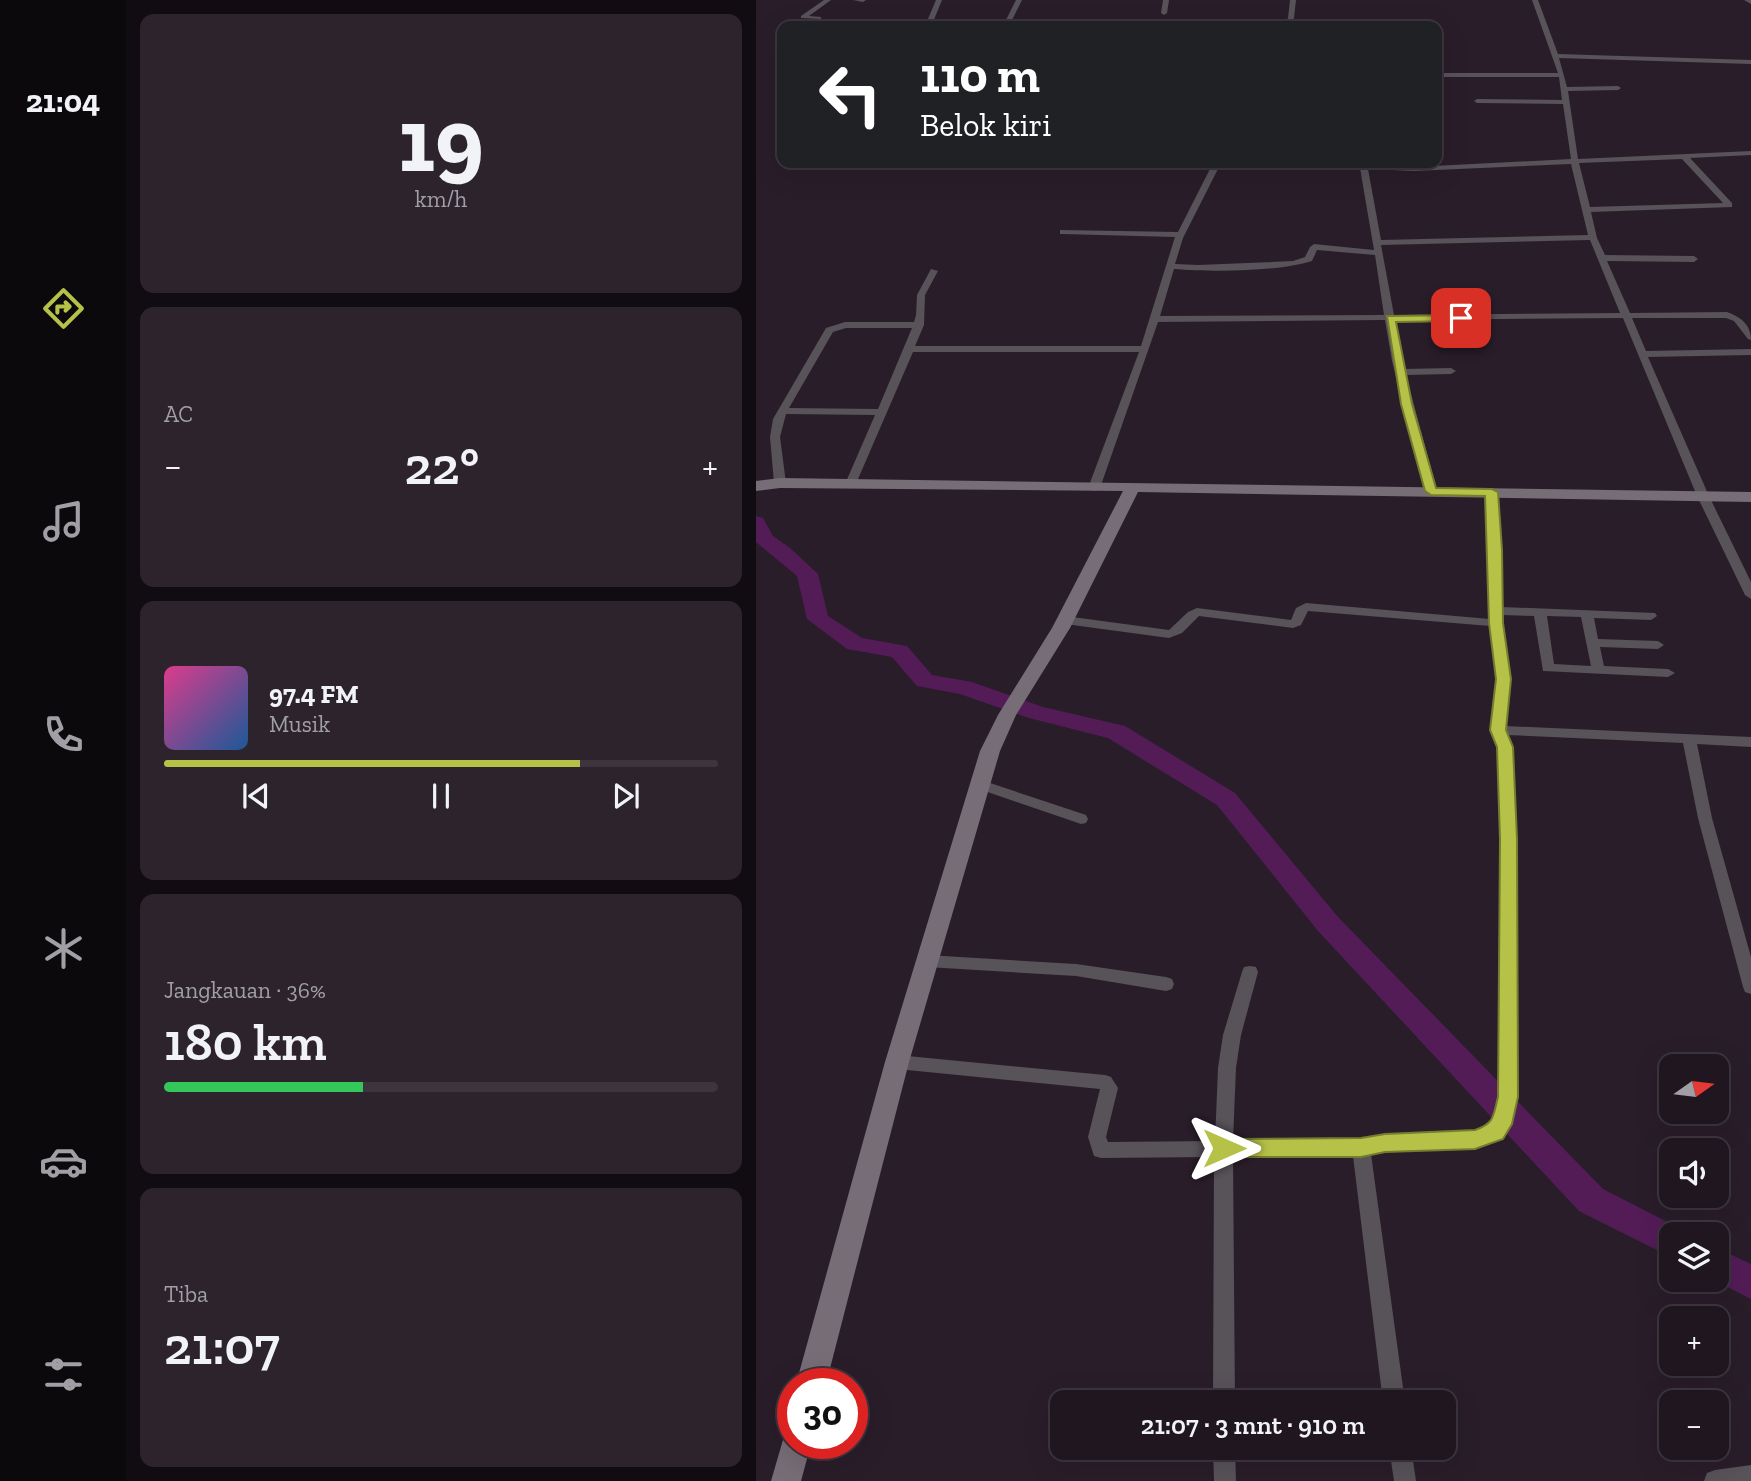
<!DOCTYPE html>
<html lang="id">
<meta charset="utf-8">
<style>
body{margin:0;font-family:"Zilla Slab",serif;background:#2c232d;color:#f1f3f6;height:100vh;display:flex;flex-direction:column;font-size:26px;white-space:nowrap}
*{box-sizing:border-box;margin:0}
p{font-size:23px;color:#a19fa5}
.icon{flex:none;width:38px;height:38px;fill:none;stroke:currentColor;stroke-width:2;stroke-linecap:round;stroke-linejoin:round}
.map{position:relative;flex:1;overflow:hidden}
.details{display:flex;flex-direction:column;gap:14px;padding:14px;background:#110c12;width:630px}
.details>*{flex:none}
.top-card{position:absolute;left:21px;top:21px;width:665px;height:147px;border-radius:14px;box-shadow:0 7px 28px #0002,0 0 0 2px #3c353e;background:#202124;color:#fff;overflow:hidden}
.needle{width:46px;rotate:76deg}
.buttons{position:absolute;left:903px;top:1054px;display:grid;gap:14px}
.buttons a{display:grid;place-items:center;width:70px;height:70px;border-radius:14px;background:#1f1620;box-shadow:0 7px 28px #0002,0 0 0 2px #3c353e;font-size:35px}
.speed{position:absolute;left:21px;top:1368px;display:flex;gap:14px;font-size:35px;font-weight:700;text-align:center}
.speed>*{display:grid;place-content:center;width:91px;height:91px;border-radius:50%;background:#1f1620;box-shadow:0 7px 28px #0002,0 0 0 2px #3c353e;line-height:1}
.speed .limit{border:10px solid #d22;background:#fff;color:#111}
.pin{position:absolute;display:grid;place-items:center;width:60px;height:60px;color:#fff;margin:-30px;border-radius:14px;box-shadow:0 4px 10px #0006}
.me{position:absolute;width:77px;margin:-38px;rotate:90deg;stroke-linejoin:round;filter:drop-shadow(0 0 5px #0008)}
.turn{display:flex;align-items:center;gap:24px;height:147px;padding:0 28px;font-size:32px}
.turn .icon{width:91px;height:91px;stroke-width:2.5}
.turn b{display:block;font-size:49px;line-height:60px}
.big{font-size:52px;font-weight:600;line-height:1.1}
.details .widget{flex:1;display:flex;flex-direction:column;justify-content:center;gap:10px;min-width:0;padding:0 24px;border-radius:14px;background:#2c232d}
.details .dial{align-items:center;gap:0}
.dial b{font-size:91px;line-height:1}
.song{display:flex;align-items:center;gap:21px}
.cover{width:84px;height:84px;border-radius:10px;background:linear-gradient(135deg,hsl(330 70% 55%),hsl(210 70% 35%))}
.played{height:7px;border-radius:4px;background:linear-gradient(90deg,#b6c148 75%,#3c353e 75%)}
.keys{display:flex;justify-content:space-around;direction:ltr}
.heat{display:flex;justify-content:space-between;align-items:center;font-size:38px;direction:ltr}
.charge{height:10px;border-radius:5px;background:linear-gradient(90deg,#34c759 36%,#3c353e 0)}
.trip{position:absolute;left:294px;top:1390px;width:406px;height:70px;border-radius:14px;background:#1f1620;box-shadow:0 7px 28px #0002,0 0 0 2px #3c353e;font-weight:600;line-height:70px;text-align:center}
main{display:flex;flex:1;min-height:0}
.tab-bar{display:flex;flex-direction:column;width:126px;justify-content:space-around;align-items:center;background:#0c090d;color:#a19fa5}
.tab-bar .icon{width:49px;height:49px}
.tab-bar .on{color:#b6c148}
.tab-bar b{font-size:32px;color:#f1f3f6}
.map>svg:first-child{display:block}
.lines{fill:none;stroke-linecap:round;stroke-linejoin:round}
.river{fill:#531c57;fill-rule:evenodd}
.street{fill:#585259;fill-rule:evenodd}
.secondary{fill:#776d77;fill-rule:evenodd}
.route{fill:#b6c148;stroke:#767d2f;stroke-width:2}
</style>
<main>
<nav class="tab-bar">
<b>21:04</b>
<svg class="icon on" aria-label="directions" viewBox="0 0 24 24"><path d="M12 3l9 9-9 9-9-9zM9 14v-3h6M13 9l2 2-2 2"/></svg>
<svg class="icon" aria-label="music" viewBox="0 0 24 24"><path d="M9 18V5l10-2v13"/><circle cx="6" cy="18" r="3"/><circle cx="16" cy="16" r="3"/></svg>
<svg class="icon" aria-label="phone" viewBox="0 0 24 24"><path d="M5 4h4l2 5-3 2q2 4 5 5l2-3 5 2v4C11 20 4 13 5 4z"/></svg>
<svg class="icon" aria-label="climate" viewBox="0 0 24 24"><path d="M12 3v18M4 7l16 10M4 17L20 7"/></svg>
<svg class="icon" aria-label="car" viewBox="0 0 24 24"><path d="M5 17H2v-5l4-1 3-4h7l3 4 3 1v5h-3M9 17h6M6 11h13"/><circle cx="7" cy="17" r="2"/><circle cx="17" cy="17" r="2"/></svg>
<svg class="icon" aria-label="filters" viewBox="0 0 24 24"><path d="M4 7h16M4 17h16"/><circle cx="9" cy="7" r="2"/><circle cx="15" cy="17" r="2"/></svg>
</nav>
<section class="details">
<div class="widget dial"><b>19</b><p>km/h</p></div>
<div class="widget"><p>AC</p>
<div class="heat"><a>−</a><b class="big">22°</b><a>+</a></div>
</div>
<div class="widget">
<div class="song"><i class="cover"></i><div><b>97.4 FM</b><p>Musik</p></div></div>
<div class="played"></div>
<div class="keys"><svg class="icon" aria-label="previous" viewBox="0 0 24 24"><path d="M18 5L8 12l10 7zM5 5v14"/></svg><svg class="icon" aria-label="pause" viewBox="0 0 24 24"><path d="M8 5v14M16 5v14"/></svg><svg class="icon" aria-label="next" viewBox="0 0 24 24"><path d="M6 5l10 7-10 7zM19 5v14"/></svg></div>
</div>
<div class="widget"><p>Jangkauan · 36%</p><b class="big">180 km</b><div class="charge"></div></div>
<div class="widget"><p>Tiba</p><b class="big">21:07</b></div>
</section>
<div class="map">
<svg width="995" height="1481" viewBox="0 0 995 1481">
<rect width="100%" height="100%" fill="#291d2a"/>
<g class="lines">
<g class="river">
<polygon points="0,516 7,518 17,536 34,548 62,574 72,616 106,638 151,646 176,675 216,682 287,707 369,726 479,793 582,917 847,1189 927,1230 929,1234 915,1234 915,1257 823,1211 562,931 461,805 352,738 273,718 204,694 161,686 136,657 91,649 51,619 41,576 0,542"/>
<polygon points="961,1248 995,1264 995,1299 956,1279 961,1279"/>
</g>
<g class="street">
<polygon points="68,0 75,0 53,16 65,17 65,19 45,18 45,16"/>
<polygon points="97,0 110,0 107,2"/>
<polygon points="180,0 186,0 177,22 249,22 260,0 266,0 253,26 169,26"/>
<polygon points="407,0 413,0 411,13 408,15 405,13"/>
<polygon points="534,0 540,0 538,18 532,26 526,26 532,18"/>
<path d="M776,0H782L802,54L995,60V64L803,58L811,87L862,86L865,88L862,90L812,91L822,159L995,151V155L934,158L976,203V207L835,212L841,238L849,255L938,256L942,259L938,262L851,261L874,313L971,312C985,317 995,325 995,340L992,339L978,321L970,318H876L890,351L995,349V355L892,357L953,496L995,582V599L989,595L941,496L867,318L639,320L648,369L695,368L700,371L695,374L650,375L681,491L675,494L669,491L636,361L629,320L402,322L344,488L338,491L332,488L383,352H157L99,486L95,487L89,484L119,415L30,414L24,437L30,483L24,486L18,483L14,437L17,419L70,328L89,322H158L160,315L161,295L175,269L182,271L169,295L168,325L159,346H385L419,237L307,234H304V230L422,232L457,163H465L427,238L419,264L442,265L537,261L549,257L554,247L558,244L618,250L604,168L549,165L545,163L658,167L815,159L807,104L721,103L718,101L721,99L806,100L803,77H681V73H802ZM926,159L967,203L834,207L823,163ZM815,164L832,235L625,240L612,169L658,171ZM834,240L864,313L638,315L625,245ZM561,250L619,255L628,315L404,316L418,269C455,272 521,272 556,261ZM90,328H156L122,409L33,408L77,332Z"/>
<polygon points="988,0 995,0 995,4"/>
<path d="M735,489L741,492L746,607L899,613L901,616L895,620L838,618L842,639L902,641L908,645L902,649L844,647L848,666L912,669L919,673L912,677L787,671L778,616L746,615L755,679L749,726L995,737V747L941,744L956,818L995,957V994L989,992L987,987L942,818L927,743L751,735L756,747L762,968L761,1097L754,1124L746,1138L719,1148L629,1151L615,1154L649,1402H627L597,1156L477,1157L479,1402H457L458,1157L345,1158L338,1156L332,1137L344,1089L141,1069L135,1067L132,1062L135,1057L141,1055L349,1075L355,1077L362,1088L350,1137L352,1142L459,1141L462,1068L467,1035L486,972L488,967L494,966L500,967L502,972L485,1035L480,1068L477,1141L605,1140L629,1135L718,1132L732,1126L737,1121L743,1097L746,968L742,747L735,730L741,679L734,626L552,611L545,625L537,628L443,616L426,633L413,638L309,624L303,620L309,616L413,630L432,612L441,608L535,620L540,608L550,603L734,619L729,492ZM791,616L825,617L835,666L798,664Z"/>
<polygon points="222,779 330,815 332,819 330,823 325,824 217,787 215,784 217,781"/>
<polygon points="171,955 320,964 410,977 416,979 418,984 416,989 410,991 320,976 171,967 165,966 163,961 165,956"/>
<polygon points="457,1447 479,1447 480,1481 458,1481"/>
<polygon points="633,1447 655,1447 660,1481 638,1481"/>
<polygon points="995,1465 995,1481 948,1481 951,1473 959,1470"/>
</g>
<g class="secondary">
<polygon points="24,478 995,492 995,502 382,492 314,628 260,715 244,751 153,1062 70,1384 40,1384 129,1062 224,751 242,715 296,628 367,491 24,488 0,491 0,481"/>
<polygon points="37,1430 37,1444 55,1444 45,1481 15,1481 29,1433"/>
</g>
</g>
<path class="route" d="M631,316L705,315L710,318L705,321L640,322L656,404L680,488L736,489L742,492L746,550L747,623L755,679L750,730L757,747L761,839L762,1097L756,1124L747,1139L719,1149L629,1152L605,1157H468L460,1155L457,1148L460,1141L468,1139L605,1138L629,1134L719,1130C739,1123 737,1116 742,1097L744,839L741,747L734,730L740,679L733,623L729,496L675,495L669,491L645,404Z"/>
</svg>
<div class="buttons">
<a><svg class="needle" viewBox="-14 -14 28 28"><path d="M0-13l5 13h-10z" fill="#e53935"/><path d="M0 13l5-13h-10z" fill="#a19fa5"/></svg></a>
<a><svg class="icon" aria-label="sound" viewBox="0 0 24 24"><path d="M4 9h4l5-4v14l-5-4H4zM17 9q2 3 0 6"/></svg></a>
<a><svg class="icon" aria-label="layers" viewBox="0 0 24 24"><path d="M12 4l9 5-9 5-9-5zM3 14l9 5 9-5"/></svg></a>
<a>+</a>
<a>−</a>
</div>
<div class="speed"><div class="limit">30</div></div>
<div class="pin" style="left:705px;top:318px;background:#d93025"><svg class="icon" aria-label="arrive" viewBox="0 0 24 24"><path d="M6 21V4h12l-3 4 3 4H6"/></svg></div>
<svg class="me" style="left:468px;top:1148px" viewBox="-20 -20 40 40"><path d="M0-17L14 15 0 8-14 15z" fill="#b6c148" stroke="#fff" stroke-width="4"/></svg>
<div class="trip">21:07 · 3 mnt · 910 m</div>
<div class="top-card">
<div class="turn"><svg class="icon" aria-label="left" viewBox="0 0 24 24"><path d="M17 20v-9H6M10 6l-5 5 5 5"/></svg><div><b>110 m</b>Belok kiri</div></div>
</div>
</div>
</main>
